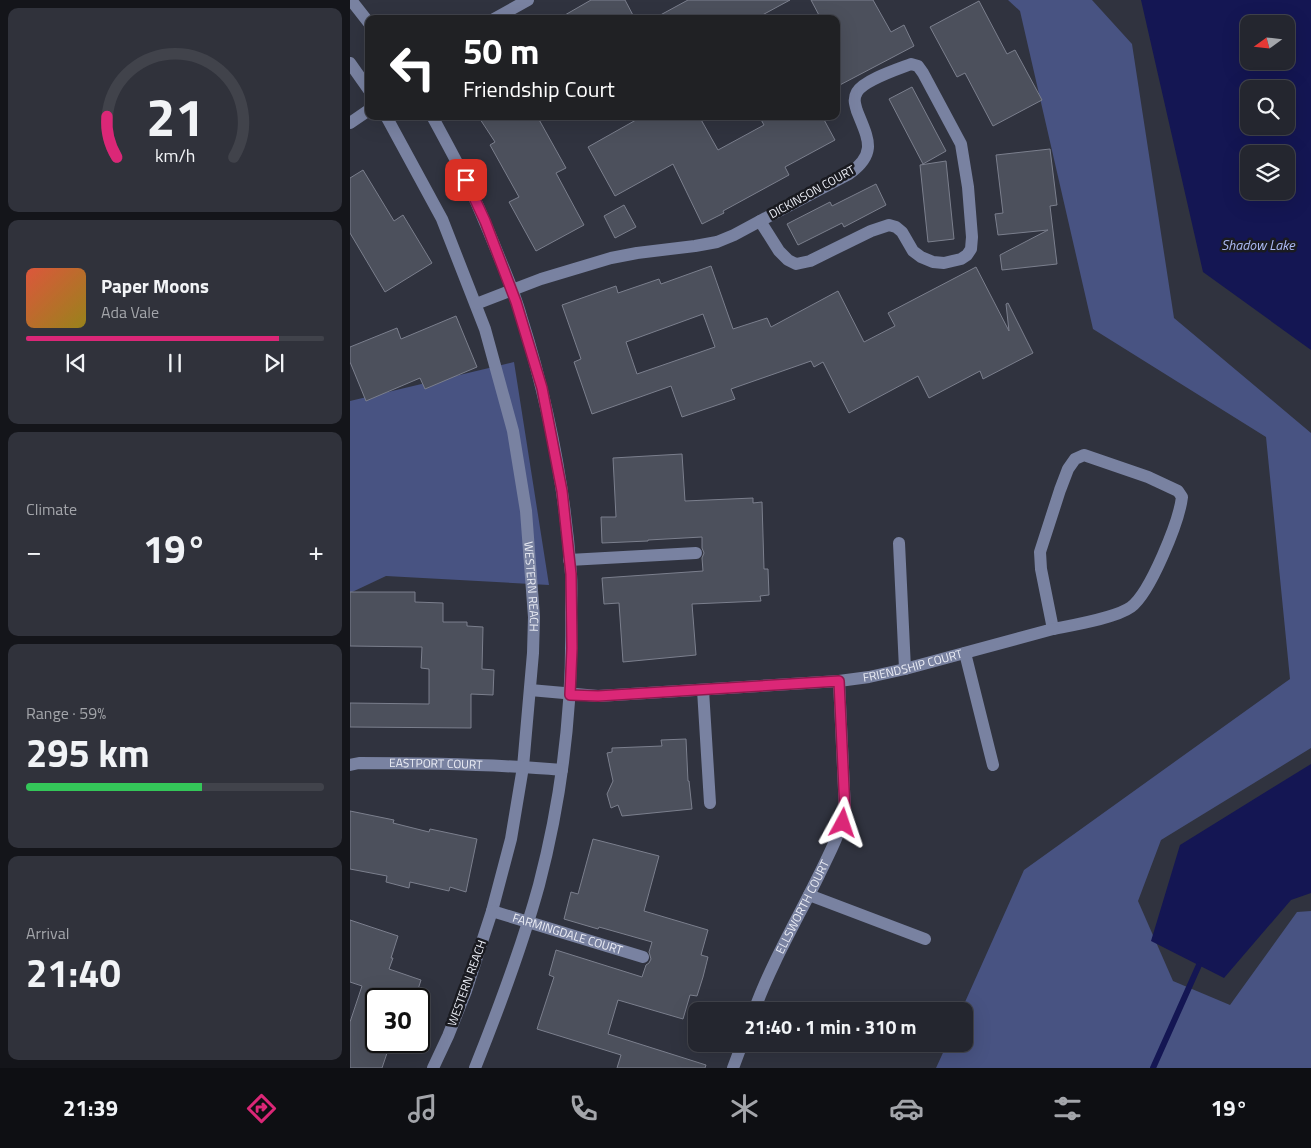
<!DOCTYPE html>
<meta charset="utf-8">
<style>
body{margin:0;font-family:"Titillium Web",sans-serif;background:#30323b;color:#f1f3f6;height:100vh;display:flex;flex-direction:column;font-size:19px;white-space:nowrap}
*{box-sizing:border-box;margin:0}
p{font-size:16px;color:#a3a5aa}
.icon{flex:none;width:28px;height:28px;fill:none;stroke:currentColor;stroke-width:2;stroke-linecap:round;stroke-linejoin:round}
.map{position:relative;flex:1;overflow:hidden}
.panel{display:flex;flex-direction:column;gap:8px;padding:8px;background:#14151a;width:350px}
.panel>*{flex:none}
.banner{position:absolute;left:15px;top:15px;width:475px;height:105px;border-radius:10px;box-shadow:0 5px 20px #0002,0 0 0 1px #41434b;background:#202124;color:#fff;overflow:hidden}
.needle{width:32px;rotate:255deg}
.tools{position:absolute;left:890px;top:15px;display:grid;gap:10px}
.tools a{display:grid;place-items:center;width:55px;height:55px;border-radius:10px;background:#24262f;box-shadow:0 5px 20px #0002,0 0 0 1px #41434b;font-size:25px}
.speed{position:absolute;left:15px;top:988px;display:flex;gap:10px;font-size:25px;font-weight:700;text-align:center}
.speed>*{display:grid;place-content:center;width:65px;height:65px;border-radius:50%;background:#24262f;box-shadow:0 5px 20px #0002,0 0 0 1px #41434b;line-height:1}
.speed .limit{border:2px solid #111;border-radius:8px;background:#fff;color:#111}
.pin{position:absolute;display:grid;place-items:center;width:42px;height:42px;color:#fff;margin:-21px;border-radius:10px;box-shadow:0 2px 8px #0006}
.me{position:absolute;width:55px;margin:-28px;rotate:5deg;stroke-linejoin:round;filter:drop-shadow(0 0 4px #0008)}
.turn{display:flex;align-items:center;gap:18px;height:105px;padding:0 15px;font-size:22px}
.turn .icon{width:65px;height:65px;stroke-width:2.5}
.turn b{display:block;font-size:35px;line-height:42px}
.big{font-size:38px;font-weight:700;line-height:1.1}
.panel .widget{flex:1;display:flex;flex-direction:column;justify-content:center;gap:8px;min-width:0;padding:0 18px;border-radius:10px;background:#30323b}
.panel .dial{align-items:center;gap:0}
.dial svg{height:130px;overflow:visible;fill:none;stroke:#41434b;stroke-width:7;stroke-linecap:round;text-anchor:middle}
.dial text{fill:#f1f3f6;stroke:none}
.song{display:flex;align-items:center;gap:15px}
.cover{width:60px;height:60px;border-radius:8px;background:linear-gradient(135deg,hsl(10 70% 55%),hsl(50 70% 35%))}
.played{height:5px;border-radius:2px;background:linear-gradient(90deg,#db2777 85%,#41434b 85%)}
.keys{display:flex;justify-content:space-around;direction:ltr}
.heat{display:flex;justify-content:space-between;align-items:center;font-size:28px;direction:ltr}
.charge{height:8px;border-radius:4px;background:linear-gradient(90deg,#34c759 59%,#41434b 0)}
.trip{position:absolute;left:338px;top:1002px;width:285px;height:50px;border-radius:10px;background:#24262f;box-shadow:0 5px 20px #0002,0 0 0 1px #41434b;font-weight:700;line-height:50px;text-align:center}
.dock{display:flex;height:80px;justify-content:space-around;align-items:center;background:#0e0f13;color:#a3a5aa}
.dock .icon{width:35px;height:35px}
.dock .selected{color:#db2777}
.dock b{font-size:22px;color:#f1f3f6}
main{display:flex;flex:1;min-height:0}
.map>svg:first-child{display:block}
.green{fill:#485382}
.water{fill:#141653;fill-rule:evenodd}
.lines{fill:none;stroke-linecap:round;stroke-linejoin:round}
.stream{stroke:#141653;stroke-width:6}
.building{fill:#4c505c;stroke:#7b7f8d;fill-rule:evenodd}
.minor{stroke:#7982a1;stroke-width:12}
.route-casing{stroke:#8e194d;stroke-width:12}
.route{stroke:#db2777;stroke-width:9}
.labels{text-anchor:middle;stroke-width:5;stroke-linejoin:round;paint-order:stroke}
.street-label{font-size:12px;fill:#ebedf5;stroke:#1a1b21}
.water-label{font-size:14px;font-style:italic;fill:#adbbf4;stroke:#1a1b21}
</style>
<main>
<section class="panel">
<div class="widget dial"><svg viewBox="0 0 100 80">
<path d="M14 69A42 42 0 1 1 86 69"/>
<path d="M14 69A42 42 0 0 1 8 44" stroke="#db2777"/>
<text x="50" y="56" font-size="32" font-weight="700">21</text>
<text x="50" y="72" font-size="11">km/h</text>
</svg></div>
<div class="widget">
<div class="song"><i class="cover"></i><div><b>Paper Moons</b><p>Ada Vale</p></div></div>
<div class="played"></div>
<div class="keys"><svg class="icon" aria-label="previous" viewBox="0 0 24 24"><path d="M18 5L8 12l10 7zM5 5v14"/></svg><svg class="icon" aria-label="pause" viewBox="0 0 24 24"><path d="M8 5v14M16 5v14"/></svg><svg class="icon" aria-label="next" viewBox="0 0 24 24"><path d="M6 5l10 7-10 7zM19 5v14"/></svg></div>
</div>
<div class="widget"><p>Climate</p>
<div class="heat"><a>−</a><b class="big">19°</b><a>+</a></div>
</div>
<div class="widget"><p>Range · 59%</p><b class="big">295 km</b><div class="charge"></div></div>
<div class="widget"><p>Arrival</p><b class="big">21:40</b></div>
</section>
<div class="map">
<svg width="961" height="1068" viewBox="0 0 961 1068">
<rect width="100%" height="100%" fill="#30333f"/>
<g class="green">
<polygon points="658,0 742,0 782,44 824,318 961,433 961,748 811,840 788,901 823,981 880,1005 947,912 961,911 961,1068 586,1068 597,1044 614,1044 614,1011 611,1011 674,870 940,679 916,437 743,329 670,11"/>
<polygon points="164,362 199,585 36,576 0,593 0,401"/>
</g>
<g class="water">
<path d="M791,0H961V350L853,272ZM899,24H936V61H899ZM899,89H936V126H899ZM899,154H936V191H899Z"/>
<polygon points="961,764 961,893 941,900 874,978 801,941 830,845"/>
</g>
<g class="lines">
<polyline class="stream" points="803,1068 849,965"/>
</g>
<g class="building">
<polygon points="241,0 275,0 285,19 208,19"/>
<polygon points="338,0 440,0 405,19 303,19"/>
<polygon points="461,0 523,0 541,32 554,25 564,46 486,87 486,19 471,19"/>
<polygon points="629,1 657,54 665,50 692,100 643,126 615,73 607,77 580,27"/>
<polygon points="562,87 596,151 573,164 539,99"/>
<polygon points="128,116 187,116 216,168 206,173 234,225 186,251 159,202 169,197 140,145 145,142"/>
<polygon points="293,116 349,116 368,150 414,125 409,116 472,116 485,140 435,167 439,175 373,211 374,213 352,224 323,164 265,196 238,147"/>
<polygon points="700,149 707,205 700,206 707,264 652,270 650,255 698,230 648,235 645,214 653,213 646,155"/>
<polygon points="596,161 604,239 578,242 570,165"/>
<polygon points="13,170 44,221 53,215 82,263 35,292 0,233 0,178"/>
<polygon points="526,184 536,205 494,227 492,223 448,245 437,224 480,202 482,206"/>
<polygon points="274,205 286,227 265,238 254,216"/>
<path d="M361,266L383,329L417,318L421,327L488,291L514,342L545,326L538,313L626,267L659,331L656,304L658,303L683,353L633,379L630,371L579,398L568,376L499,413L473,362L464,367L461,361L381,389L385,399L332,417L321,386L242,414L224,362L231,359L212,305L266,286L268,293L309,279L311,284ZM353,314L365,347L287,374L276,342Z"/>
<polygon points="106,316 127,367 75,389 70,378 16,401 0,362 0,347 47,328 51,339"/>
<polygon points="332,454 335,501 403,498 403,503 412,502 414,569 418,569 419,595 410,596 411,601 342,604 346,655 273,662 269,603 254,604 252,578 353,571 352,558 354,553 352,548 352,537 298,540 298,541 252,543 251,517 266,517 263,458"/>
<polygon points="0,592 65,592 65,602 93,603 93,622 117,622 117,626 133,627 132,669 144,670 143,695 121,694 121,728 0,727 0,703 79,704 79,669 71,668 72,647 0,646"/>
<polygon points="336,739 338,781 339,781 342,809 272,816 268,805 261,808 257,794 263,781 257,753 262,752 262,748 312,746 311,740"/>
<polygon points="0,811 44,820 43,823 79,832 80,829 127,839 116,892 100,887 99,891 60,882 59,888 36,882 37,876 0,869"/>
<polygon points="243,839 309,856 294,911 358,930 351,955 358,957 353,977 347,996 340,995 333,1019 268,1000 258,1034 356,1065 355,1068 267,1068 271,1055 187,1029 204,977 199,975 206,950 292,977 296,965 299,963 301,959 299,952 302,942 249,927 248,929 214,919 221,892 228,894"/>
<polygon points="0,920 48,936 41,958 43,958 39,969 71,980 65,999 26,999 26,1041 41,1041 32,1068 0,1068 0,1022 12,986 0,982"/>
</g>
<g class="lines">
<g class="minor">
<polyline points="1,0 19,23"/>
<polyline points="144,19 178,0"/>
<polyline points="0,63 19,90"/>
<path d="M561,64L568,66L573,73L611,144L618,187L622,237L621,249L617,255L611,259L594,263L583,262L571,257L563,251L552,232L546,227L539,225L521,231L460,261L446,264L438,260L429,251L410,221L499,174C528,153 518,139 507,111C505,104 503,99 507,92C514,80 548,69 561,64Z"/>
<path id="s1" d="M36,116L92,219L135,329L163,431L176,511L184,617L183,653L173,767L161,839L142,911L116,991L98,1036L83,1068"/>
<path d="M82,116C94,138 106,160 117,182C130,209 141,237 152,264C159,281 166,298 171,316C197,398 215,488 221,574C222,587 221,601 221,614C223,705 212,797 189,885C172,947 149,1008 125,1068"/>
<polyline points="0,123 19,110"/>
<polyline points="126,304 191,279 261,258 287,253 345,246 367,242 384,235 410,221"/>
<path d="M734,455L798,477L828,491L832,497C829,522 800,593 781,607C766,618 723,625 703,629L691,569L690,552L710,490L718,469L725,459Z"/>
<polyline points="549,543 555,669"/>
<polyline points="219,560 346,553"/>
<polyline points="615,653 643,765"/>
<path id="s2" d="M180,690L248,696L489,681L519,677L555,669L703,629"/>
<polyline points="353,690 360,803"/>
<path id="s3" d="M0,765L9,763C77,763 144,764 212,770"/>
<polyline points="459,895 575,939"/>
<path id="s4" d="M142,911L293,957"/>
<path id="s5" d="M404,1011C421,964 447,920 469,875C479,854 490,834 495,811L489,681"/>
<polyline points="383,1068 392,1044"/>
</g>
</g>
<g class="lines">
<defs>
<polyline id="route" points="116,180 135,221 166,302 192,388 212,491 221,574 222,648 220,695 248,696 489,681 495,811 493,823"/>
</defs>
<use href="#route" class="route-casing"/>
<use href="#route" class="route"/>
</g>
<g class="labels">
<g class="street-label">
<text transform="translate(462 192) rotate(-29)" y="4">DICKINSON COURT</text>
<text dy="4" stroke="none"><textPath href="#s1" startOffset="498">WESTERN REACH</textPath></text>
<text dy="4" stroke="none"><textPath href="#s2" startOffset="385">FRIENDSHIP COURT</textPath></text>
<text dy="4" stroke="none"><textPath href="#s3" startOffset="86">EASTPORT COURT</textPath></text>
<text dy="4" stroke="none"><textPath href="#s5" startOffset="115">ELLSWORTH COURT</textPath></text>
<text dy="4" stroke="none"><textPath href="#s4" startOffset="79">FARMINGDALE COURT</textPath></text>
<text transform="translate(117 983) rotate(-70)" y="4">WESTERN REACH</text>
</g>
<g class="water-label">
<text x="908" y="250">Shadow Lake</text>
</g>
</g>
</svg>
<div class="tools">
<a><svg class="needle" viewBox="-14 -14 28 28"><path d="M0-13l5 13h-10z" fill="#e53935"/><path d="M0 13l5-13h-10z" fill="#a3a5aa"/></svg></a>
<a><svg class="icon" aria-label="search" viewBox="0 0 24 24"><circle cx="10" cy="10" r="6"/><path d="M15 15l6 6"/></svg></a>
<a><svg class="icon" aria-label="layers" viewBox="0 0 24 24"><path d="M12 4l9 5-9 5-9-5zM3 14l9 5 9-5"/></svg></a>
</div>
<div class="speed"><div class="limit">30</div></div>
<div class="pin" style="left:116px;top:180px;background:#d93025"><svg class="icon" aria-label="arrive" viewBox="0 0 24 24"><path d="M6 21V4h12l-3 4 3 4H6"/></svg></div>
<svg class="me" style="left:493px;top:823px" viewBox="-20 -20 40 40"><path d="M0-17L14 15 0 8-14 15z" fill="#db2777" stroke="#fff" stroke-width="4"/></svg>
<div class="trip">21:40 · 1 min · 310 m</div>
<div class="banner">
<div class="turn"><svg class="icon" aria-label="left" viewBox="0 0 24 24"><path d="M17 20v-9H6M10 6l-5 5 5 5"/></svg><div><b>50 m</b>Friendship Court</div></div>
</div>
</div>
</main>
<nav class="dock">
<b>21:39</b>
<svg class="icon selected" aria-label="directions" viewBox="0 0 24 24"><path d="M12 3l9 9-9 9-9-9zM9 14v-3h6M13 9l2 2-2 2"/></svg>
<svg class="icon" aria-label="music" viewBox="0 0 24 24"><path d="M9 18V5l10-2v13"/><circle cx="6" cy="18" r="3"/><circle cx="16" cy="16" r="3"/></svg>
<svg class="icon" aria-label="phone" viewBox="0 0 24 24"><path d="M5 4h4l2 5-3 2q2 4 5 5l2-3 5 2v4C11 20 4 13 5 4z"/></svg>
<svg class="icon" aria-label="climate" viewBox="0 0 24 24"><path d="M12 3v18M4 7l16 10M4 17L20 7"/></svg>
<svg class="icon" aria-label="car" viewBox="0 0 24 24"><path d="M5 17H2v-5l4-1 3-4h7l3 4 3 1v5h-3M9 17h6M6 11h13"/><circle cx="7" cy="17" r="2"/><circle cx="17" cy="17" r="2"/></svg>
<svg class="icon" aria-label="filters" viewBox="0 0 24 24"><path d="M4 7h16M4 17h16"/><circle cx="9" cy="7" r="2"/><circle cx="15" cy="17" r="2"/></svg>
<b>19°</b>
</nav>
